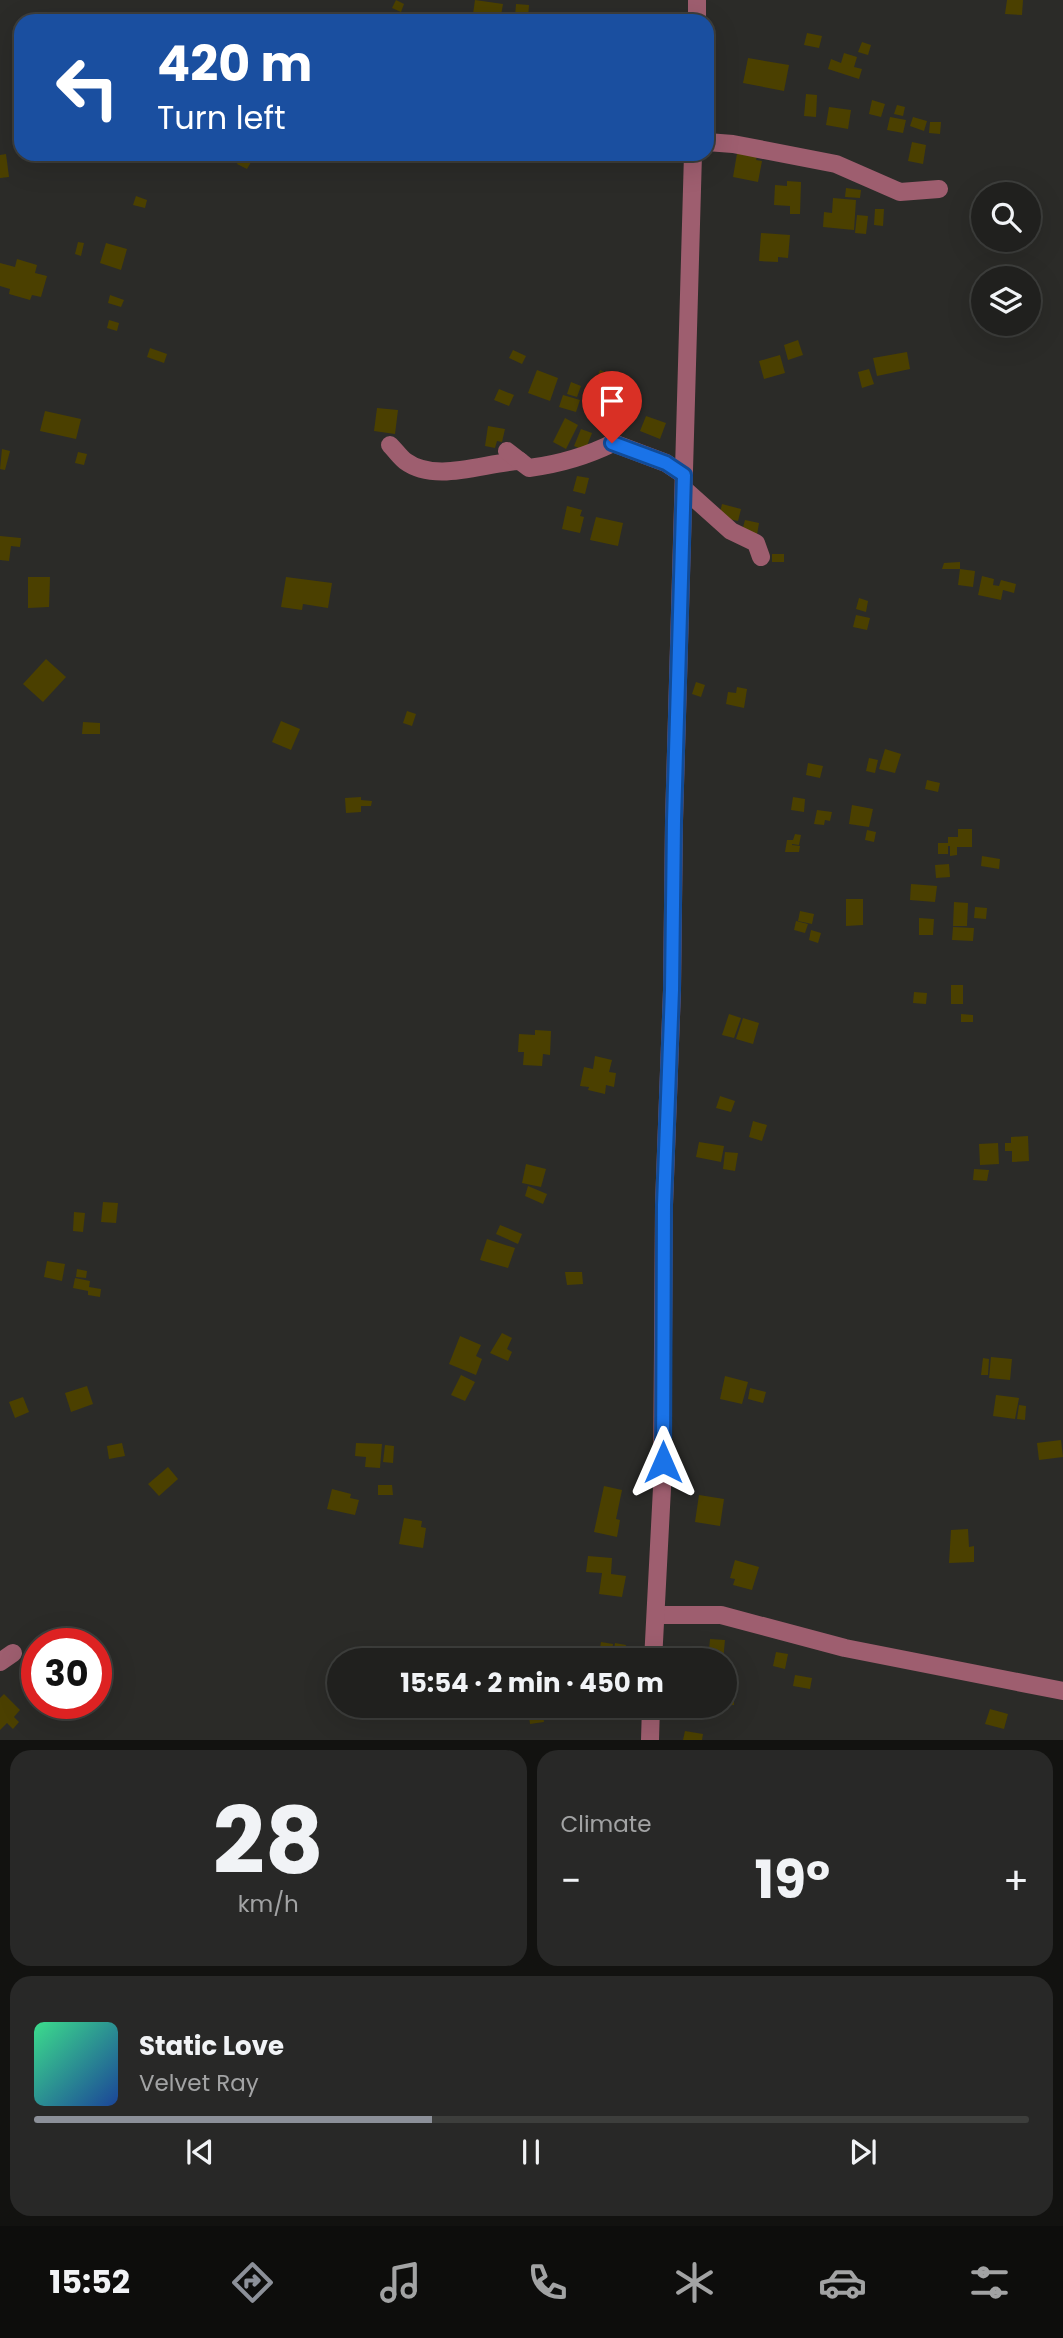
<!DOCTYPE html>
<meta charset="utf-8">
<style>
body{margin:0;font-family:Poppins,sans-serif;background:#282827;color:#f1f3f6;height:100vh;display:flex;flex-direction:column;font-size:26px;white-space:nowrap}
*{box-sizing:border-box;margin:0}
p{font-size:23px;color:#a2a3a4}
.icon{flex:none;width:38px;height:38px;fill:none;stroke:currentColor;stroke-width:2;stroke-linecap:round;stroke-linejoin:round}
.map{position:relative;height:1740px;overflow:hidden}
.sheet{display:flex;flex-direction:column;gap:10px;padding:10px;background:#121210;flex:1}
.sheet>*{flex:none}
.hud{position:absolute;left:14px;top:14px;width:700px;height:147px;border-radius:21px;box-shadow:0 7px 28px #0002,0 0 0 2px #3d3e3c;background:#1a4fa0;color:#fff;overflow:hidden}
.tools{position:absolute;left:971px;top:182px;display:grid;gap:14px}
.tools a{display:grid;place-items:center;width:70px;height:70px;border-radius:50%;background:#20201e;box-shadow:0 7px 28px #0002,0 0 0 2px #3d3e3c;font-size:35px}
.speed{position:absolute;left:21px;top:1628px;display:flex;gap:14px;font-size:35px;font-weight:700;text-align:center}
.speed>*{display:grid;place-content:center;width:91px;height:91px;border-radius:50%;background:#20201e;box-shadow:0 7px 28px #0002,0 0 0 2px #3d3e3c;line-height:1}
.speed .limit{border:10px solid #d22;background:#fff;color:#111}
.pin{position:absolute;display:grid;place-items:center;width:60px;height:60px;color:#fff;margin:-72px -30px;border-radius:50% 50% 50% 0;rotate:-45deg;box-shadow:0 0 7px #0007}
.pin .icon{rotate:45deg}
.me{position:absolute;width:77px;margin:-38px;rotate:0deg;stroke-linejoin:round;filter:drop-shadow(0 0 5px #0008)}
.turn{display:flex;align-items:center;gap:24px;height:147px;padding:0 28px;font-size:32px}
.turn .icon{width:91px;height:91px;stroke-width:2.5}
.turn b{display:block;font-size:49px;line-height:60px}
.big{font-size:52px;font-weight:700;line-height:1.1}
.sheet .card{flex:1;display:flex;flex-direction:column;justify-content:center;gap:10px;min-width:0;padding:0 24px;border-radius:21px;background:#282827}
.sheet .dial{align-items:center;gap:0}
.dial b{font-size:91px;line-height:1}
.song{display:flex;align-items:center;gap:21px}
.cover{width:84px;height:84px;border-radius:10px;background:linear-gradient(135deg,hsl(150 70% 55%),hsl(220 70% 35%))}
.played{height:7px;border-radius:4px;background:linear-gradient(90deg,#8c9099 40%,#3d3e3c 40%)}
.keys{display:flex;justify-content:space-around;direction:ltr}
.heat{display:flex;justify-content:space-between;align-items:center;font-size:38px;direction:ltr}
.sheet .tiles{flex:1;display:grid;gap:10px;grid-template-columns:1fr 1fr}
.card:last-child{grid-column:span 2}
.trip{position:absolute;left:327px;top:1648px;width:410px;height:70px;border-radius:35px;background:#20201e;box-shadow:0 7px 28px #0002,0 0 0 2px #3d3e3c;font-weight:700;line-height:70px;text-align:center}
.tabs{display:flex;height:112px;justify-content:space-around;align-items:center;background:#0d0d0c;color:#a2a3a4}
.tabs .icon{width:49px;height:49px}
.tabs .current{color:#8c9099}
.tabs b{font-size:32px;color:#f1f3f6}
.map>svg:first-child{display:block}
.building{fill:#4b4000}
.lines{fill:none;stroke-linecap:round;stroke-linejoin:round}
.minor{stroke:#9e5e6f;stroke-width:18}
.route-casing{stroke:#114b97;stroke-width:18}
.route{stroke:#1a73e8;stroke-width:12}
</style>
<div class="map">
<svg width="1063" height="1740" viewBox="0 0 1063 1740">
<rect width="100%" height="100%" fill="#2b2b28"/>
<g class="building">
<polygon points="396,0 404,4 401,12 392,8"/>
<polygon points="475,0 503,4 500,21 472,21"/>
<polygon points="1007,0 1023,0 1022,15 1005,14"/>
<polygon points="516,4 529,5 528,18 515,17"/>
<polygon points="393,13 405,16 403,21 391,21"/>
<polygon points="807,33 822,36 819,48 804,45"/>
<polygon points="862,42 871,45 868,55 858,52"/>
<polygon points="844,53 857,57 854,67 862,69 859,79 828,69 831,59 841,63"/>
<polygon points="748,58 789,65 784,91 743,83"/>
<polygon points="806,94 817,95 816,117 804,116"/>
<polygon points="872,100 885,104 881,117 869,114"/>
<polygon points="897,105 905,107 903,116 894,114"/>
<polygon points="829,107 851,110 848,129 826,125"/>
<polygon points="890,117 906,120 903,133 887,130"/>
<polygon points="913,117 927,121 924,131 910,126"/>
<polygon points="930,122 941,122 940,134 929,133"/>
<polygon points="912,142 926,145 923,164 908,161"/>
<polygon points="738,148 758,152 756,160 762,161 758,182 733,177"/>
<polygon points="6,154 9,177 0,178 0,155"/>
<polygon points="242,154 254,157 247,169 237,164"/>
<polygon points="787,181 801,182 800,214 790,214 790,206 774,205 775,185 787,186"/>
<polygon points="846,188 861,190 860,198 845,197"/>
<polygon points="136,196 147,200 145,208 133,205"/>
<polygon points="833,198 856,200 854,230 823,227 824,212 832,213"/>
<polygon points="875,209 884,209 883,226 874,225"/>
<polygon points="857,215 868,216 866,234 855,233"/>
<polygon points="761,233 790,235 788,258 778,257 778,262 759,261"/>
<polygon points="78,242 84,243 81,256 75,254"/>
<polygon points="106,243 127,249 121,270 100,263"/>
<polygon points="17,259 37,265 35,273 47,276 41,297 32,295 30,300 9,294 10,289 0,286 0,263 15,267"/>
<polygon points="110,295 124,300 121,307 108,303"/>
<polygon points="109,320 119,323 117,331 107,328"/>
<polygon points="798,340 803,355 788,360 784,345"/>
<polygon points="150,348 167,354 164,363 147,357"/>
<polygon points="513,350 526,356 522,364 509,358"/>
<polygon points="907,352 910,369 877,376 873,358"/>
<polygon points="780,355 785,373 764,379 759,361"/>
<polygon points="869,369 874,384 862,388 858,372"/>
<polygon points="537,370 558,378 550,401 528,393"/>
<polygon points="600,370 630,383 618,412 588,400"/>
<polygon points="571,382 581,386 577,397 567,394"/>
<polygon points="499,389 514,395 509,406 494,400"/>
<polygon points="563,395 580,400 576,412 559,407"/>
<polygon points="377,408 398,410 395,434 374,431"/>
<polygon points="45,411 81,419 76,439 40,431"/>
<polygon points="646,416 666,423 660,439 640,431"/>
<polygon points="565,418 578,425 566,449 553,442"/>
<polygon points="488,426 505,429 502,442 497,441 495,448 485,446"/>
<polygon points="581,429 592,433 585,451 574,446"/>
<polygon points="2,449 10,451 5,470 0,469"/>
<polygon points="78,452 87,454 84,465 75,463"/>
<polygon points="577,476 589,478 585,494 573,491"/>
<polygon points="722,504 741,509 738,521 719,517"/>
<polygon points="567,506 582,510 580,516 584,517 580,533 562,529"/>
<polygon points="596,517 623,523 618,546 590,540"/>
<polygon points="745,520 759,523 757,535 742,531"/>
<polygon points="0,536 21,538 20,547 11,546 9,561 0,560"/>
<rect x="772" y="554" width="12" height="8"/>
<polygon points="960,562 960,569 942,569 944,563"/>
<polygon points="960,569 975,571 973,587 958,585"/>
<polygon points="982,576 994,579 993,585 999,586 1001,580 1016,584 1014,593 1003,590 1001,600 978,595"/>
<polygon points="28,577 50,577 49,607 28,608"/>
<polygon points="286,577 332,583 328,608 303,604 302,610 281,607"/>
<polygon points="859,598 868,601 866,612 856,609"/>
<polygon points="856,615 870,618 867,630 853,627"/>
<polygon points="46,659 66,677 43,702 23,684"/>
<polygon points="696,682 705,685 701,697 692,694"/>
<polygon points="737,687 747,689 744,708 726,704 728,692 736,693"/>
<polygon points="407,711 416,714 412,726 403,723"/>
<polygon points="281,721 300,729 291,750 272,742"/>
<polygon points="83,722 100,723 100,734 82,734"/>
<polygon points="885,749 901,754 895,773 879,769"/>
<polygon points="869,758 878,760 875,773 866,771"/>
<polygon points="808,763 823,766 820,778 806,775"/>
<polygon points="927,780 940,783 938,792 925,789"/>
<polygon points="361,797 361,800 372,801 371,806 361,806 361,812 346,813 345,798"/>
<polygon points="793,797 805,799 804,812 791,810"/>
<polygon points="852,805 873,809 869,827 849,824"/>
<polygon points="817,810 832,812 830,821 825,820 824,825 814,824"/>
<polygon points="958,829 972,829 972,847 957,847 957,855 950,856 950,846 948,846 948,854 938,854 938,843 948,843 948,837 958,837"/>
<polygon points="867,830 876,832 874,842 865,840"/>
<polygon points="795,834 801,835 799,845 792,844 792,845 800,846 799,852 785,852 787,840 793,840"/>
<polygon points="982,856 1000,859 999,869 981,866"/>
<polygon points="949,864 950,877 936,878 935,865"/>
<polygon points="911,884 937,886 935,902 910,900"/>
<polygon points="846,899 863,899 863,925 846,926"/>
<polygon points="954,902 968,903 967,926 953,926"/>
<polygon points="975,907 987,908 986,919 974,918"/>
<polygon points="800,911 814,914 812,924 798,921"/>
<polygon points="919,918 934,919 933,935 919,935"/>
<polygon points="796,921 808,924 805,933 794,930"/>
<polygon points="953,927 974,928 973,941 952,940"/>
<polygon points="811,930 821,933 818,943 809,940"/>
<rect x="951" y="985" width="12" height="19"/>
<polygon points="914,992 927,993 926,1004 913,1003"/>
<polygon points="729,1014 741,1018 734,1038 722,1035"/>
<polygon points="961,1014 973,1015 973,1022 961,1022"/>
<polygon points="743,1018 759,1023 753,1044 736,1039"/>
<polygon points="535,1030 551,1031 550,1055 543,1054 542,1066 523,1065 524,1052 518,1052 519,1034 535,1035"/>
<polygon points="595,1056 612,1060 609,1072 616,1073 614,1087 606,1085 605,1094 588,1090 589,1087 580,1086 584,1067 593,1069"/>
<polygon points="720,1096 735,1101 731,1112 716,1108"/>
<polygon points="753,1121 767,1125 762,1141 749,1137"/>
<polygon points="1028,1136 1029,1161 1012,1162 1012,1151 1005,1151 1005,1143 1011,1143 1011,1137"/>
<polygon points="699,1142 724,1146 721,1162 696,1157"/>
<polygon points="998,1143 999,1164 980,1165 979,1144"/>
<polygon points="725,1152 738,1153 735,1171 723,1169"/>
<polygon points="526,1164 546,1169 541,1187 522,1183"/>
<polygon points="974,1169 989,1170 987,1181 973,1180"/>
<polygon points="528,1186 547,1194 543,1204 525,1196"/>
<polygon points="103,1202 118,1203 116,1223 101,1222"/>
<polygon points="74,1212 85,1213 83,1232 73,1231"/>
<polygon points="500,1225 522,1234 518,1244 496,1234"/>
<polygon points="487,1239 515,1248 508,1268 480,1260"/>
<polygon points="47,1261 65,1264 62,1281 44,1277"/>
<polygon points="77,1269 87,1271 86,1278 76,1277"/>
<polygon points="565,1272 582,1272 583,1284 567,1285"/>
<polygon points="75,1278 90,1281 89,1287 101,1289 100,1297 88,1295 88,1291 73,1288"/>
<polygon points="502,1333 512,1338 507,1349 512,1352 508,1361 490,1353"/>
<polygon points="460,1336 481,1345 476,1356 482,1359 476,1375 449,1364"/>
<polygon points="991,1357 1012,1359 1010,1380 989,1378"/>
<polygon points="983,1358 989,1359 988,1375 981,1375"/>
<polygon points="461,1375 475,1382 465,1401 451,1395"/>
<polygon points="725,1376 748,1382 742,1404 720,1399"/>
<polygon points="87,1386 93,1404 71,1412 65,1393"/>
<polygon points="750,1388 766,1392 763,1403 748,1399"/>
<polygon points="996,1395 1019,1398 1015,1419 993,1416"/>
<polygon points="23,1397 29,1412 15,1418 9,1402"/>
<polygon points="1019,1405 1026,1406 1025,1420 1017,1419"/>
<polygon points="1061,1440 1063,1457 1039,1460 1037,1443"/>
<polygon points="122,1443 125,1456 109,1459 107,1446"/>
<polygon points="356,1443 382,1444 380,1468 365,1467 366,1457 355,1456"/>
<polygon points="385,1445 394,1446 393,1463 383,1462"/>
<polygon points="168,1467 178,1479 159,1496 148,1484"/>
<polygon points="378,1485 392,1485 393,1495 378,1495"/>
<polygon points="604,1486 622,1490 616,1519 620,1520 617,1537 594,1532"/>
<polygon points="332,1489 351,1494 350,1498 359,1500 355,1515 327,1509"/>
<polygon points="699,1495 724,1499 720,1526 695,1522"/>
<polygon points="404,1518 422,1521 421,1527 426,1528 423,1548 399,1544"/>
<polygon points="968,1529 969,1547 974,1546 974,1562 949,1563 951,1530"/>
<polygon points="588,1556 612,1558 611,1574 626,1576 622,1597 599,1594 602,1573 586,1572"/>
<polygon points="735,1560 759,1567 752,1590 733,1585 735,1579 730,1578"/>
<polygon points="710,1639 725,1640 723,1661 708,1661"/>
<polygon points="601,1642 613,1644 611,1661 598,1661"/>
<polygon points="615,1643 626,1645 623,1661 612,1661"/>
<polygon points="776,1652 788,1654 785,1669 773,1666"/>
<polygon points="37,1668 37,1690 26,1679"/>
<polygon points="795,1675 812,1678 810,1689 793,1686"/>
<polygon points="724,1685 730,1685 730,1692 734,1692 734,1705 724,1705"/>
<polygon points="4,1694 20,1710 14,1717 19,1722 13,1729 7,1723 0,1730 0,1698"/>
<polygon points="541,1706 544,1722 530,1724 528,1708"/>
<rect x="574" y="1706" width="12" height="9"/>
<polygon points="990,1709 1008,1714 1004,1729 985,1724"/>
<polygon points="685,1731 703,1734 702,1740 683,1740"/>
</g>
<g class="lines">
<g class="minor">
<polyline points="697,0 697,21"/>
<polyline points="707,142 733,144 836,164 900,192 939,189"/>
<path d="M390,445C395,450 400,457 405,461C436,484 486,462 520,461"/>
<path d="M507,451L529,468C560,464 585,457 613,443L666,463L684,475"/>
<polyline points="684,489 731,531 756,543 761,557"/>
<polyline points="656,1615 721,1615 845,1648 1063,1691"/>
<polyline points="653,1661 662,1488 664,1205 672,990 674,821 693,154"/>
<polyline points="0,1662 13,1653"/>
<polyline points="650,1740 651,1706"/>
</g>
</g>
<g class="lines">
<defs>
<polyline id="route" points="612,443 666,463 684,475 674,821 672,990 664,1205 663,1462"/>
</defs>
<use href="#route" class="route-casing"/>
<use href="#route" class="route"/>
</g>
</svg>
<div class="tools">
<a><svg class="icon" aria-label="search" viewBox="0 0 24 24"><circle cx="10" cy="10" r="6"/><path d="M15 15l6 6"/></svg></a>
<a><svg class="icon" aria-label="layers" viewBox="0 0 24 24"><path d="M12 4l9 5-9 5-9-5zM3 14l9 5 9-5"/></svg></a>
</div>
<div class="speed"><div class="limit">30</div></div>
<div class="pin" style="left:612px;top:443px;background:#d93025"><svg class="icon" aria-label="arrive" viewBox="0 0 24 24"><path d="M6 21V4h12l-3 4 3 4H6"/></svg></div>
<svg class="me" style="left:663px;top:1462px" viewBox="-20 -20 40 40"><path d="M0-17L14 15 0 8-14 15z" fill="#1a73e8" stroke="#fff" stroke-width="4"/></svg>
<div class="trip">15:54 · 2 min · 450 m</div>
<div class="hud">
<div class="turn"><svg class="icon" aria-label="left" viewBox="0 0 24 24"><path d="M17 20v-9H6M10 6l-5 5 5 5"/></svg><div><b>420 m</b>Turn left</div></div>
</div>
</div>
<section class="sheet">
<div class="tiles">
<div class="card dial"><b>28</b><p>km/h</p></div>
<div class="card"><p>Climate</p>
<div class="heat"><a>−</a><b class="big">19°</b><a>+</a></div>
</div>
<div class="card">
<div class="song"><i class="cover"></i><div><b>Static Love</b><p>Velvet Ray</p></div></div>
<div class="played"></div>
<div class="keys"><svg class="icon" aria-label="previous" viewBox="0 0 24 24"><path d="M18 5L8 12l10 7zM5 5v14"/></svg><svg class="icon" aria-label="pause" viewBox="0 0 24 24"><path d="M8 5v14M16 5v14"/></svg><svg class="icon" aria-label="next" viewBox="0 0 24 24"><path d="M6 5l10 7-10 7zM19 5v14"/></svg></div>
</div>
</div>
</section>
<nav class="tabs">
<b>15:52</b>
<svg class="icon current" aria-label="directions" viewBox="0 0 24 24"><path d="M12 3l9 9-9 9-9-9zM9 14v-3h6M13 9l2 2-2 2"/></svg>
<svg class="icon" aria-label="music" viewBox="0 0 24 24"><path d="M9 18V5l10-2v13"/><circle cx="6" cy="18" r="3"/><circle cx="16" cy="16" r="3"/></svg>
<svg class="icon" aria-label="phone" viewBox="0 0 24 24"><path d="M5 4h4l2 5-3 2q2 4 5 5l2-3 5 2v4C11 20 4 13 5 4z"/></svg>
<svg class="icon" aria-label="climate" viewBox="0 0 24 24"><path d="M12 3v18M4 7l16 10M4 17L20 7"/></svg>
<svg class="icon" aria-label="car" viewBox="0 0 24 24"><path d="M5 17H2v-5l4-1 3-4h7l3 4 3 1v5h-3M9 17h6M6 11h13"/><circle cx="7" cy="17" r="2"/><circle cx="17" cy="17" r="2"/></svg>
<svg class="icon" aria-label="filters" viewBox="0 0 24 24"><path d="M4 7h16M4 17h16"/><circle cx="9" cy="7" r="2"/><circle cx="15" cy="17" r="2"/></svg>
</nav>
